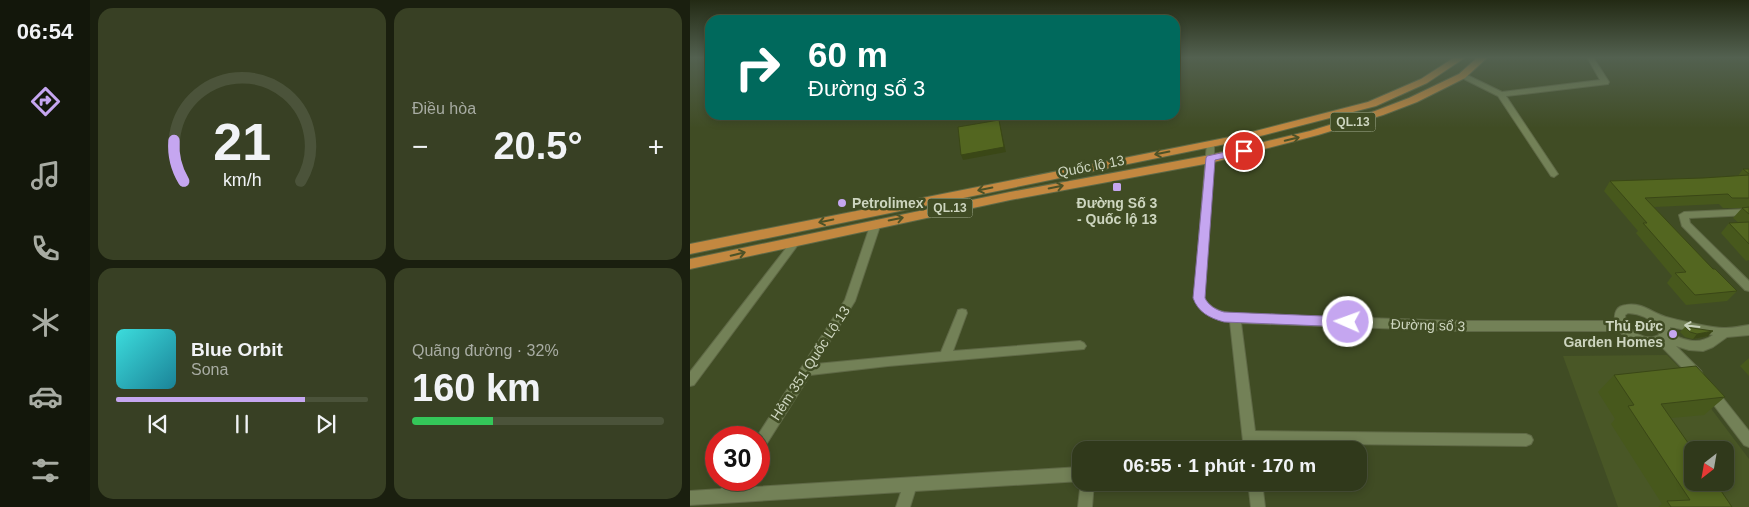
<!DOCTYPE html>
<html lang="vi">
<meta charset="utf-8">
<style>
body{margin:0;font-family:Arial,sans-serif;background:#384024;color:#f1f3f6;height:100vh;display:flex;flex-direction:column;font-size:19px;white-space:nowrap}
*{box-sizing:border-box;margin:0}
p{font-size:16px;color:#a8aca3}
.icon{flex:none;width:28px;height:28px;fill:none;stroke:currentColor;stroke-width:2;stroke-linecap:round;stroke-linejoin:round}
.map{position:relative;flex:1;overflow:hidden}
.details{display:flex;flex-direction:column;gap:8px;padding:8px;background:#1a1f0f;width:600px}
.details>*{flex:none}
.banner{position:absolute;left:15px;top:15px;width:475px;height:105px;border-radius:15px;box-shadow:0 2px 8px #0003,0 0 0 1px #4b533a;background:#00695c;color:#fff;overflow:hidden}
.needle{width:32px;rotate:211deg}
.buttons{position:absolute;left:994px;top:441px;display:grid;gap:10px}
.buttons a{display:grid;place-items:center;width:50px;height:50px;border-radius:10px;background:#30391b;box-shadow:0 2px 8px #0003,0 0 0 1px #4b533a;font-size:25px}
.speed{position:absolute;left:15px;top:426px;display:flex;gap:10px;font-size:25px;font-weight:700;text-align:center}
.speed>*{display:grid;place-content:center;width:65px;height:65px;border-radius:50%;background:#30391b;box-shadow:0 2px 8px #0003,0 0 0 1px #4b533a;line-height:1}
.speed .limit{border:8px solid #d22;background:#fff;color:#111}
.pin{position:absolute;display:grid;place-items:center;width:42px;height:42px;color:#fff;margin:-21px;border:2px solid #fff;border-radius:50%;box-shadow:0 1px 5px #0007}
.me{position:absolute;width:55px;margin:-28px;rotate:272deg;stroke-linejoin:round;filter:drop-shadow(0 0 4px #0008)}
.turn{display:flex;align-items:center;gap:18px;height:105px;padding:0 20px;font-size:22px}
.turn .icon{width:65px;height:65px;stroke-width:2.5}
.turn b{display:block;font-size:35px;line-height:42px}
.big{font-size:38px;font-weight:800;line-height:1.1}
.details .widget{flex:1;display:flex;flex-direction:column;justify-content:center;gap:8px;min-width:0;padding:0 18px;border-radius:15px;background:#384024}
.details .dial{align-items:center;gap:0}
.dial svg{height:130px;overflow:visible;fill:none;stroke:#4b533a;stroke-width:7;stroke-linecap:round;text-anchor:middle}
.dial text{fill:#f1f3f6;stroke:none}
.song{display:flex;align-items:center;gap:15px}
.cover{width:60px;height:60px;border-radius:8px;background:linear-gradient(135deg,hsl(180 70% 55%),hsl(190 70% 35%))}
.played{height:5px;border-radius:2px;background:linear-gradient(90deg,#c5a6f0 75%,#4b533a 75%)}
.keys{display:flex;justify-content:space-around;direction:ltr}
.heat{display:flex;justify-content:space-between;align-items:center;font-size:28px;direction:ltr}
.charge{height:8px;border-radius:4px;background:linear-gradient(90deg,#34c759 32%,#4b533a 0)}
.details .tiles{flex:1;display:grid;gap:8px;grid-template-columns:repeat(2,1fr)}
.trip{position:absolute;left:382px;top:441px;width:295px;height:50px;border-radius:15px;background:#30391b;box-shadow:0 2px 8px #0003,0 0 0 1px #4b533a;font-weight:800;line-height:50px;text-align:center}
main{display:flex;flex:1;min-height:0}
.dock{display:flex;flex-direction:column;width:90px;justify-content:space-around;align-items:center;background:#13170b;color:#a8aca3}
.dock .icon{width:35px;height:35px}
.dock .active{color:#c5a6f0}
.dock b{font-size:22px;color:#f1f3f6}
.map>svg:first-child{display:block}
.built{fill:#495726;fill-rule:evenodd}
.lines{fill:none;stroke-linecap:round;stroke-linejoin:round}
.minor-casing{stroke:#5f6946;stroke-width:2}
.trunk-casing{stroke:#5f6946;stroke-width:2}
.minor{fill:#738157;fill-rule:evenodd}
.trunk{fill:#c38840;fill-rule:evenodd}
.wall{fill:#47581c}
.shaded-wall{fill:#3a4716}
.building{fill:#536620;stroke:#3a4716}
.oneway{stroke:#4d5227}
.oneway2{stroke:#c8d1ba}
.route{fill:#c5a6f0;stroke:#806c9c}
.poi-dot{fill:#c5a6f0;stroke:#404c24;stroke-width:2}
.labels{text-anchor:middle;stroke-width:5;stroke-linejoin:round;paint-order:stroke}
.shield{fill:#404c24;stroke:#a3ac90;stroke-width:1}
.shield-label{font-size:12px;font-weight:bold;fill:#cdd5bf}
.street-label{font-size:14px;fill:#cdd5bf;stroke:#404c24}
.poi-label{font-size:14px;font-weight:bold;fill:#cdd5bf;stroke:#404c24;text-anchor:start}
</style>
<main>
<nav class="dock">
<b>06:54</b>
<svg class="icon active" aria-label="directions" viewBox="0 0 24 24"><path d="M12 3l9 9-9 9-9-9zM9 14v-3h6M13 9l2 2-2 2"/></svg>
<svg class="icon" aria-label="music" viewBox="0 0 24 24"><path d="M9 18V5l10-2v13"/><circle cx="6" cy="18" r="3"/><circle cx="16" cy="16" r="3"/></svg>
<svg class="icon" aria-label="phone" viewBox="0 0 24 24"><path d="M5 4h4l2 5-3 2q2 4 5 5l2-3 5 2v4C11 20 4 13 5 4z"/></svg>
<svg class="icon" aria-label="climate" viewBox="0 0 24 24"><path d="M12 3v18M4 7l16 10M4 17L20 7"/></svg>
<svg class="icon" aria-label="car" viewBox="0 0 24 24"><path d="M5 17H2v-5l4-1 3-4h7l3 4 3 1v5h-3M9 17h6M6 11h13"/><circle cx="7" cy="17" r="2"/><circle cx="17" cy="17" r="2"/></svg>
<svg class="icon" aria-label="filters" viewBox="0 0 24 24"><path d="M4 7h16M4 17h16"/><circle cx="9" cy="7" r="2"/><circle cx="15" cy="17" r="2"/></svg>
</nav>
<section class="details">
<div class="tiles">
<div class="widget dial"><svg viewBox="0 0 100 80">
<path d="M14 69A42 42 0 1 1 86 69"/>
<path d="M14 69A42 42 0 0 1 8 44" stroke="#c5a6f0"/>
<text x="50" y="56" font-size="32" font-weight="700">21</text>
<text x="50" y="72" font-size="11">km/h</text>
</svg></div>
<div class="widget"><p>Điều hòa</p>
<div class="heat"><a>−</a><b class="big">20.5°</b><a>+</a></div>
</div>
<div class="widget">
<div class="song"><i class="cover"></i><div><b>Blue Orbit</b><p>Sona</p></div></div>
<div class="played"></div>
<div class="keys"><svg class="icon" aria-label="previous" viewBox="0 0 24 24"><path d="M18 5L8 12l10 7zM5 5v14"/></svg><svg class="icon" aria-label="pause" viewBox="0 0 24 24"><path d="M8 5v14M16 5v14"/></svg><svg class="icon" aria-label="next" viewBox="0 0 24 24"><path d="M6 5l10 7-10 7zM19 5v14"/></svg></div>
</div>
<div class="widget"><p>Quãng đường · 32%</p><b class="big">160 km</b><div class="charge"></div></div>
</div>
</section>
<div class="map">
<svg width="1059" height="507" viewBox="0 0 1059 507">
<rect width="100%" height="100%" fill="#404c24"/>
<path class="built" d="M977,355L992,370L1059,459V507H928L873,356ZM1002,450H1035V482H1002Z"/>
<g class="lines">
<defs>
<g id="minor">
<polygon points="897,57 903,57 919,82 918,84 816,96 868,174 864,177 861,176 808,96 768,76 775,74 812,92 910,80"/>
<path d="M517,143H520L524,145V159L514,298C521,310 532,312 545,314L770,321H925C924,313 926,306 936,305C952,302 962,313 976,317C987,320 1025,329 1036,328C1044,328 1051,326 1059,325V335L1037,337L1023,347L1013,351L999,350L986,346L1011,371L1013,375L1011,379L1007,380L1003,379L970,345C954,348 940,343 929,331H770L551,323L565,431L836,434L841,436L843,440L841,444L836,446L567,443L568,450H554L540,322C523,319 511,314 504,298ZM938,313C951,314 959,318 968,326L969,335C956,342 935,331 935,315ZM980,327L1023,335C1009,345 996,341 981,334Z"/>
<polygon points="1059,209 1059,215 999,218 1000,223 1059,281 1059,291 1055,290 992,226 989,215 994,212"/>
<polygon points="186,220 191,223 165,301 126,364 251,352 267,313 268,310 272,309 276,310 277,313 263,351 390,341 394,343 396,346 394,349 198,366 120,375 74,448 69,450 69,438 66,438 155,300 181,223"/>
<polygon points="107,237 110,238 112,240 110,242 4,385 0,386 0,372 104,238"/>
<polygon points="1021,387 1025,388 1059,431 1059,447 1054,445 1017,396 1015,392 1017,388"/>
<polygon points="391,467 391,482 404,482 402,507 388,507 391,481 225,491 220,507 206,507 211,492 0,505 0,491 31,489 37,480 52,480 48,488"/>
<polygon points="558,482 572,482 575,507 561,507"/>
</g>
<g id="trunk">
<polygon points="765,57 776,57 737,83 686,106 555,140 0,254 0,244 550,135 678,102 731,79"/>
<polygon points="788,57 798,57 775,78 727,102 693,115 628,135 520,163 320,200 0,269 0,259 320,192 520,155 620,131 685,111 719,98 769,74"/>
</g>
</defs>
<use href="#minor" class="minor-casing"/>
<use href="#trunk" class="trunk-casing"/>
<use href="#minor" class="minor"/>
<use href="#trunk" class="trunk"/>
</g>
<g class="wall">
<polygon points="1053,169 1059,169 1059,260 1056,261 1031,233 1039,223 1049,223 1043,218 1052,208 1033,208 1029,204 964,207 1023,269 1047,291 1037,301 996,305 977,283 982,276 946,233 948,231 914,191 920,181 1013,178 1048,176"/>
<polygon points="995,327 1018,336 1003,339 995,337 990,332"/>
<polygon points="1059,358 1059,376 1050,366"/>
<polygon points="924,375 1035,397 1014,415 981,418 1042,507 968,507 972,504 921,424 925,419 908,392"/>
</g>
<g class="shaded-wall">
<polygon points="309,120 316,152 273,160 271,155"/>
<polygon points="1023,331 1018,336 1003,339 1007,334"/>
</g>
<g class="building">
<polygon points="309,120 314,147 271,155 268,127"/>
<polygon points="1053,169 1059,169 1059,174"/>
<polygon points="1059,175 1059,198 1042,198 1038,194 955,198 1023,269 1025,269 1047,291 1005,295 985,273 996,272 953,223 957,223 920,181 1013,178"/>
<polygon points="1059,207 1059,214 1052,208"/>
<polygon points="1059,222 1059,244 1039,223"/>
<polygon points="995,327 1023,331 1007,334 1000,332"/>
<polygon points="1006,366 1035,397 971,404 1003,450 1002,482 1025,482 1042,507 981,507 977,501 1000,500 938,406 944,405 924,375"/>
</g>
<defs><path id="oneway-shaft" d="M-6 0H5M1.5-3L5.5 0L1.5 3" fill="none" stroke-width="1.6" stroke-linecap="round" stroke-linejoin="round" transform="scale(1.25)"/></defs>
<g class="oneway">
<use href="#oneway-shaft" transform="translate(602 139) rotate(-14)"/>
<use href="#oneway-shaft" transform="translate(472 153) rotate(169)"/>
<use href="#oneway-shaft" transform="translate(366 187) rotate(-11)"/>
<use href="#oneway-shaft" transform="translate(295 189) rotate(169)"/>
<use href="#oneway-shaft" transform="translate(206 219) rotate(-11)"/>
<use href="#oneway-shaft" transform="translate(136 221) rotate(168)"/>
<use href="#oneway-shaft" transform="translate(48 254) rotate(-13)"/>
</g>
<use class="oneway2" href="#oneway-shaft" transform="translate(1002 326) rotate(-173)"/>
<linearGradient id="sky" x2="0" y2="1"><stop stop-color="#232a14"/><stop offset="0.45" stop-color="#536150"/><stop offset="1" stop-color="#536150" stop-opacity="0"/></linearGradient>
<rect width="1059" height="128" fill="url(#sky)"/>
<path class="route" d="M554,148L558,151L557,153L525,160L515,298C518,305 526,310 534,312L658,317L662,319L664,322L662,326L658,327L534,322C519,318 508,312 503,298L516,158L517,156Z"/>
<g class="poi-dot">
<rect x="422" y="182" width="10" height="10" rx="2.5"/>
<circle cx="152" cy="203" r="5"/>
<circle cx="983" cy="334" r="5"/>
</g>
<g class="labels">
<g class="shield">
<rect x="640.5" y="112.5" width="45" height="19" rx="4"/>
<rect x="237.5" y="198.5" width="45" height="19" rx="4"/>
</g>
<g class="shield-label">
<text x="663" y="126">QL.13</text>
<text x="260" y="212">QL.13</text>
</g>
<g class="street-label">
<text transform="translate(401 166) rotate(-11)" y="5">Quốc lộ 13</text>
<text transform="translate(738 325) rotate(2)" y="5">Đường sổ 3</text>
<text transform="translate(120 363) rotate(-57)" y="5">Hẻm 351 Quốc Lộ 13</text>
</g>
<g class="poi-label">
<text x="162" y="208">Petrolimex</text>
<text x="427" y="208" text-anchor="middle">Đường Số 3<tspan x="427" dy="16">- Quốc lộ 13</tspan></text>
<text x="973" y="331" text-anchor="end">Thủ Đức<tspan x="973" dy="16">Garden Homes</tspan></text>
</g>
</g>
</svg>
<div class="buttons">
<a><svg class="needle" viewBox="-14 -14 28 28"><path d="M0-13l5 13h-10z" fill="#e53935"/><path d="M0 13l5-13h-10z" fill="#a8aca3"/></svg></a>
</div>
<div class="speed"><div class="limit">30</div></div>
<div class="pin" style="left:554px;top:151px;background:#d93025"><svg class="icon" aria-label="arrive" viewBox="0 0 24 24"><path d="M6 21V4h12l-3 4 3 4H6"/></svg></div>
<svg class="me" style="left:658px;top:322px" viewBox="-20 -20 40 40"><circle r="17" fill="#c5a6f0" stroke="#fff" stroke-width="3"/><path d="M0-11L8 9 0 5-8 9z" fill="#fff"/></svg>
<div class="trip">06:55 · 1 phút · 170 m</div>
<div class="banner">
<div class="turn"><svg class="icon" aria-label="right" viewBox="0 0 24 24"><path d="M7 20v-9h11M14 6l5 5-5 5"/></svg><div><b>60 m</b>Đường sổ 3</div></div>
</div>
</div>
</main>
